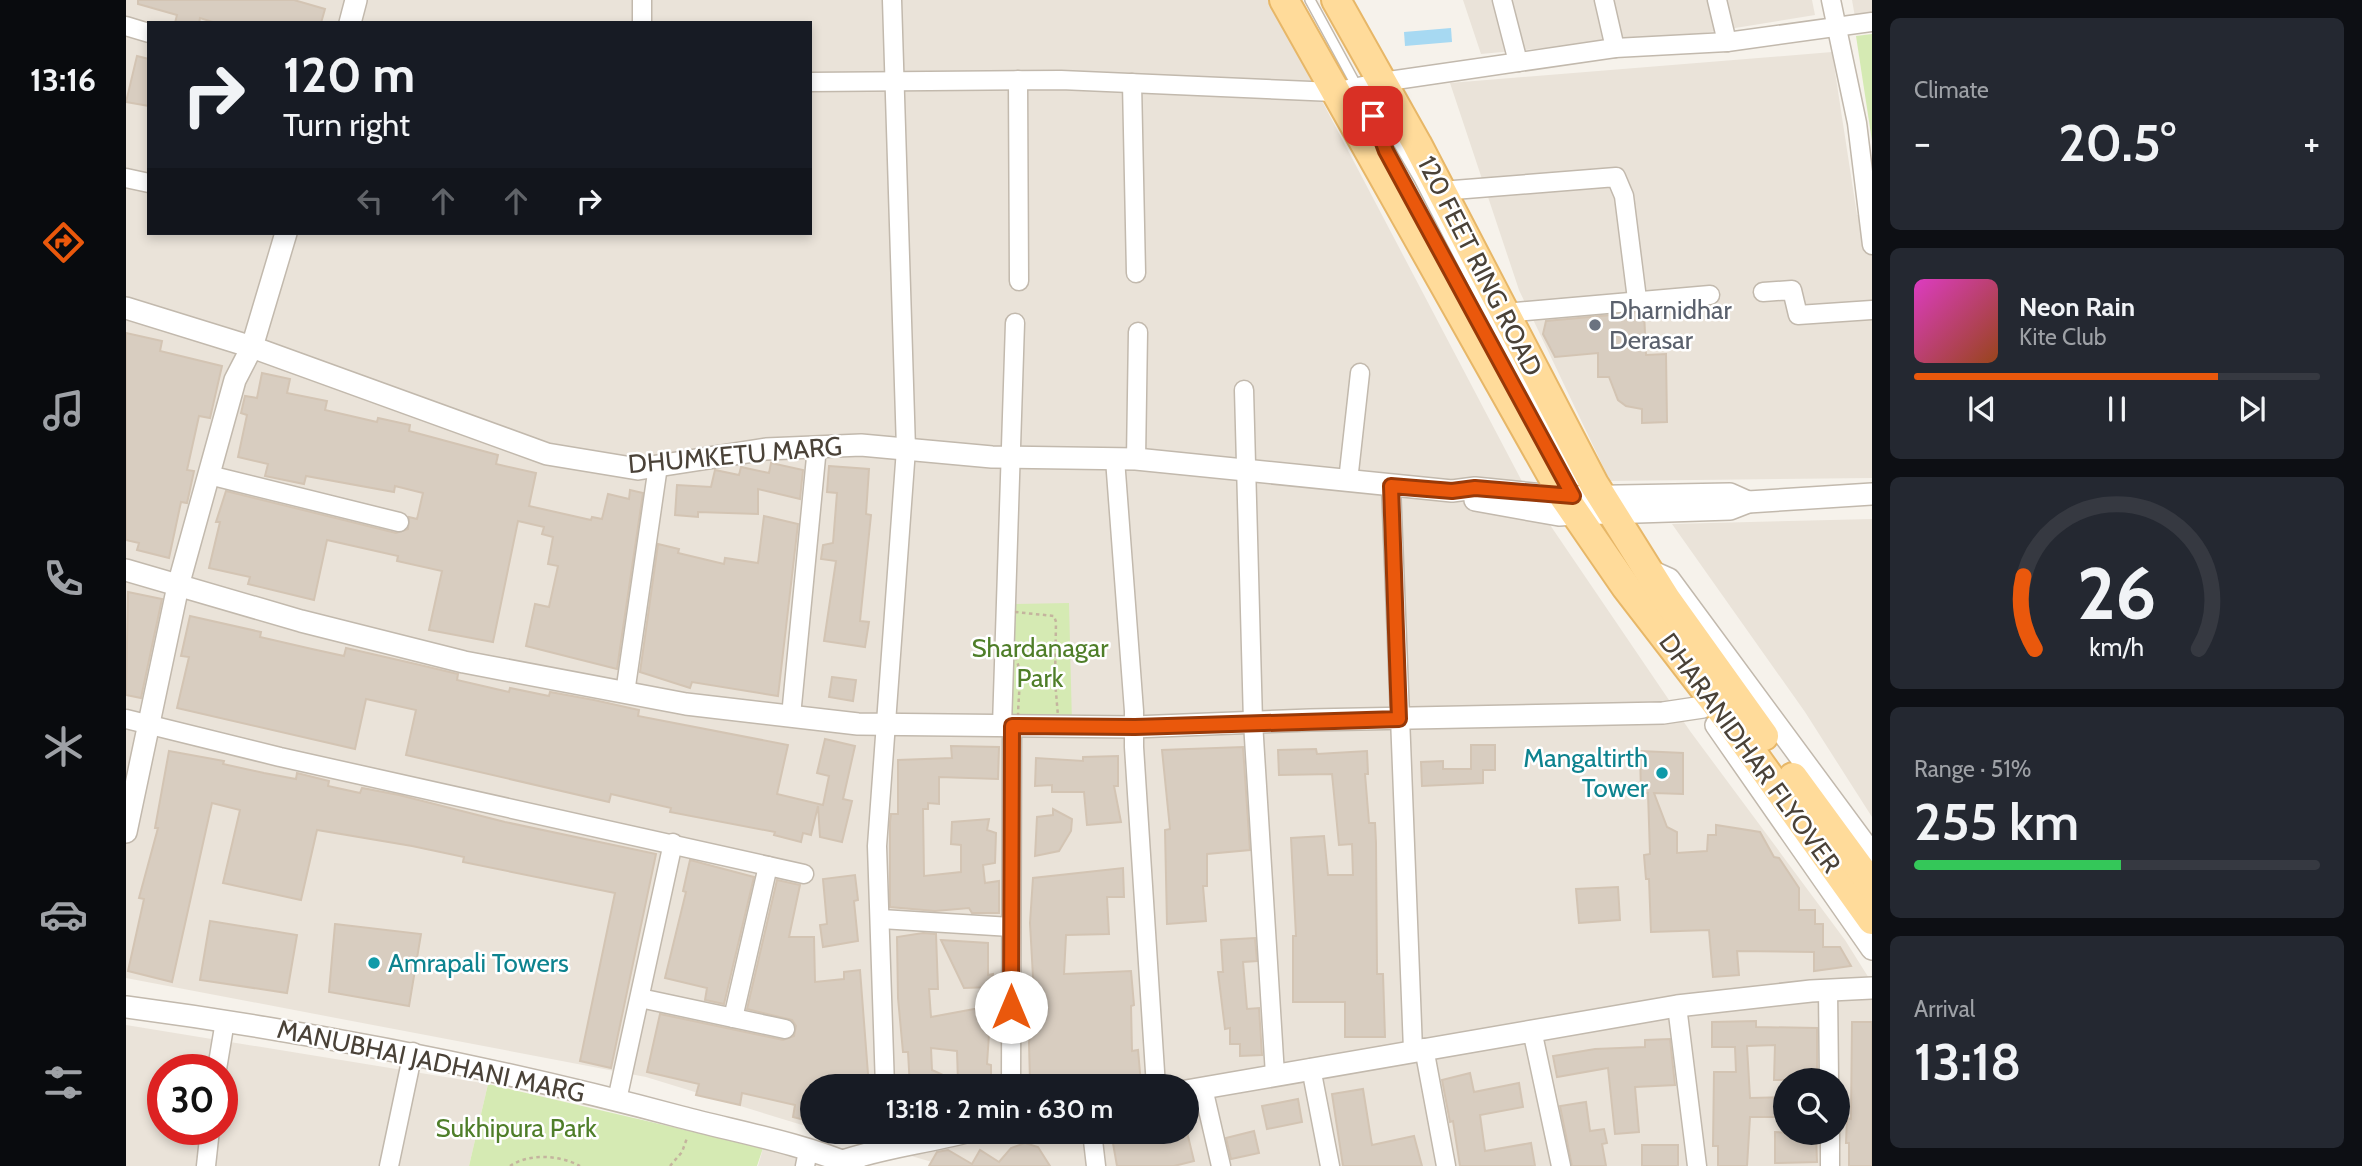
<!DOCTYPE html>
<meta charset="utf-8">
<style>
body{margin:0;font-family:Cabin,sans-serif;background:#242831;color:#f1f3f6;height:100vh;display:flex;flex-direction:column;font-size:26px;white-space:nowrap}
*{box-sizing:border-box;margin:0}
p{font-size:23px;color:#9ea1a6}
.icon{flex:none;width:38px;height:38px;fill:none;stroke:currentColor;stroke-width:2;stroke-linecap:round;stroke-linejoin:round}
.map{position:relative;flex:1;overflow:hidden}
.panel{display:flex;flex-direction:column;gap:18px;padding:18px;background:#0d0f14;width:490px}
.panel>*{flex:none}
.banner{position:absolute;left:21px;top:21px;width:665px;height:214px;border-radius:0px;box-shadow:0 4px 10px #0003;background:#171b24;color:#f1f3f6;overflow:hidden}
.tools{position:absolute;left:1647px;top:1068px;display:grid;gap:14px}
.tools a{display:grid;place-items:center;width:77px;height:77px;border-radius:50%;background:#171b24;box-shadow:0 4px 10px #0003;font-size:35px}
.speed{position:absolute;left:21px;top:1054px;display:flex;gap:14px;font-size:35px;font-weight:700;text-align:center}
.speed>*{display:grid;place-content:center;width:91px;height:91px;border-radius:50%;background:#171b24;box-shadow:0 4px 10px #0003;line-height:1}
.speed .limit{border:10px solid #d22;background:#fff;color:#111}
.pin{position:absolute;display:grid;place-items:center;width:60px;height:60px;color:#fff;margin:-30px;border-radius:14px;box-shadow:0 4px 10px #0006}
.me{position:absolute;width:77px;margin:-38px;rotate:0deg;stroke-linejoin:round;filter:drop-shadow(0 0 5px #0008)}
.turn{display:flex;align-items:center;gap:24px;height:147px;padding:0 21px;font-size:32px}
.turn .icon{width:91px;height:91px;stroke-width:2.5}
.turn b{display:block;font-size:49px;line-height:60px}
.lanes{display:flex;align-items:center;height:66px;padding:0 21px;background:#0003;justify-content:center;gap:35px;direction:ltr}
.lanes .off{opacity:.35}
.big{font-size:52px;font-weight:600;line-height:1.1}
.panel .card{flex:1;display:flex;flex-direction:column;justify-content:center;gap:10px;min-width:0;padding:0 24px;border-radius:10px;background:#242831}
.panel .dial{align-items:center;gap:0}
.dial svg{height:182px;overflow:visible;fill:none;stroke:#363941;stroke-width:7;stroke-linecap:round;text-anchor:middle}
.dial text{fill:#f1f3f6;stroke:none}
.song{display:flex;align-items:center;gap:21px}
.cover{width:84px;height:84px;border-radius:10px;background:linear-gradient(135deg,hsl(310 70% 55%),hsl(20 70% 35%))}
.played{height:7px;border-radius:4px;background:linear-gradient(90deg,#ea580c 75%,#363941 75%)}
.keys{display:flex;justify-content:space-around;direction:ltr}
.heat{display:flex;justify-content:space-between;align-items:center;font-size:38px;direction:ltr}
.charge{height:10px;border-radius:5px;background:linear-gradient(90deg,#34c759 51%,#363941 0)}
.trip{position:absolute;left:674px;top:1074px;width:399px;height:70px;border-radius:35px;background:#171b24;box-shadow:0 4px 10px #0003;font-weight:600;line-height:70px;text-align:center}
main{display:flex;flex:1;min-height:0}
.tabs{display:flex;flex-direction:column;width:126px;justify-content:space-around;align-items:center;background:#090b0e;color:#9ea1a6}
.tabs .icon{width:49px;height:49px}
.tabs .active{color:#ea580c}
.tabs b{font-size:32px;color:#f1f3f6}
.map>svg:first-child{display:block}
.residential{fill:#eae3d9;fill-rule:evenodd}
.green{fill:#d5eab3}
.water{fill:#a7d9f2}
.building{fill:#d8cdc0;stroke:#d3c4b3;stroke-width:2;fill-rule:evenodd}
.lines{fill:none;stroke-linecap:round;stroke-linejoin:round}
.service-casing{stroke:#c2b9ad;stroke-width:12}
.minor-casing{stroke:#c2b9ad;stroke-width:21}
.tertiary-casing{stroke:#c2b9ad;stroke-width:24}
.primary-casing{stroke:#e7b768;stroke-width:32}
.path{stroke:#c4b49e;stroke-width:2.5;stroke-dasharray:3.5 3.5;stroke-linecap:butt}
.service{stroke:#fff;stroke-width:9}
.minor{stroke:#fff;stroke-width:18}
.tertiary{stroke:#fff;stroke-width:21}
.primary{stroke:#ffdb9a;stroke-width:28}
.route-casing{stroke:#983908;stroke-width:18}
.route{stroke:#ea580c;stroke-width:12}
.worship-dot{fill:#6b7280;stroke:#fff;stroke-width:2.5}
.culture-dot{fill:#0f9aa8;stroke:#fff;stroke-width:2.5}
.labels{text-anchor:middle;stroke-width:5;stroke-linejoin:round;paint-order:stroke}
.street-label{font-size:26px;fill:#4a4238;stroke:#fff}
.worship-label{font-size:26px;fill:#5b616d;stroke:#fff;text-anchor:start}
.park-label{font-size:26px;fill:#4f7e29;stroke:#fff}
.culture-label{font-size:26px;fill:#0d838f;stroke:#fff;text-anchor:end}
</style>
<main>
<nav class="tabs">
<b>13:16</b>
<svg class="icon active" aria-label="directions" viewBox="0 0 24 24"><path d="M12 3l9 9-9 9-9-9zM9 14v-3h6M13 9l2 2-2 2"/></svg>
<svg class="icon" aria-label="music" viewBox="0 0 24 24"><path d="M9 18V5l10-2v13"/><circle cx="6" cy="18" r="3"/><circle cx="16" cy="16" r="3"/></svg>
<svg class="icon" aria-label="phone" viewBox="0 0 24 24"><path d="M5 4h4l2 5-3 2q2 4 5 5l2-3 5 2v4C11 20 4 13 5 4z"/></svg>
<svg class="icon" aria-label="climate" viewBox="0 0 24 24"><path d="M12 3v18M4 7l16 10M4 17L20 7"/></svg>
<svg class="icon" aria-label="car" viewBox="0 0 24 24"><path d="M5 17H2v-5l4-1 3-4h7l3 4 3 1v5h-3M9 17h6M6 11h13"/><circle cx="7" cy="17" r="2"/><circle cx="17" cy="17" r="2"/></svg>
<svg class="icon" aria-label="filters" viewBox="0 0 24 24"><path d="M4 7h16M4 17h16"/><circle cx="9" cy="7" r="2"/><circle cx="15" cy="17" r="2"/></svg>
</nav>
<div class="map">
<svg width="1746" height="1166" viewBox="0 0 1746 1166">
<rect width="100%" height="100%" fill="#f6f2eb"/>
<g class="residential">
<path d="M0,0H1143L1401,491L1564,731L1719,940L1746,983V1166H820L702,1132H1060V1087H686V1128L520,1077L0,978ZM23,23H684V233H23ZM1659,1080H1712V1132H1659Z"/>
<polygon points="1337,0 1686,0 1689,15 1578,33 1355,54"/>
<polygon points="1726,0 1746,0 1746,15 1729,17"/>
<polygon points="1706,52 1731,215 1746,213 1746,478 1484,481 1393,290 1324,83"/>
<polygon points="1746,519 1746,817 1679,712 1546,524"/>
<path d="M0,1025L362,1084L343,1166H0ZM37,1069H96V1129H37Z"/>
<polygon points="637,1148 699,1166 632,1166"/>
</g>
<g class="green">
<polygon points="1746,34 1746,141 1730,36"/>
<polygon points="943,603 946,724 883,722 883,604"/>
<polygon points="362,1084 637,1148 631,1166 343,1166"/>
</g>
<polygon class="water" points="1325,28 1326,42 1279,46 1278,32"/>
<g class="building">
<polygon points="12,0 168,0 199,9 195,23 90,23 74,18 73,23 49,23 51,15 12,4"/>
<polygon points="11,56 23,59 23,106 0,102"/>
<polygon points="1518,312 1520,355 1540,354 1541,422 1516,423 1516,409 1500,406 1492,400 1483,377 1472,377 1472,353 1429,357 1417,334 1420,321"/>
<polygon points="0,333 36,341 34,351 96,366 84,418 73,416 61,470 68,471 61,503 55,502 43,558 11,550 13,543 0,540"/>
<polygon points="136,373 164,379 161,393 201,401 199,410 251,422 252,418 284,425 283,431 372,455 370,464 410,473 403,506 465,520 466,517 476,519 482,494 503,499 504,490 517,493 491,669 400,646 409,604 423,607 432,566 422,564 427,537 416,534 418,527 392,521 367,642 303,630 316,571 271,561 272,556 201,540 188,600 122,584 124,577 83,568 94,522 90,522 100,491 270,533 282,529 283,517 291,519 297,493 269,486 268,492 180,476 178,484 139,476 142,464 112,457 121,415 115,413 119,396 131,398"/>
<polygon points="645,463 677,470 674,499 632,489 632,514 572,512 572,517 549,515 551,485 585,487 589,470 613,475 615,467 643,473"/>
<polygon points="703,466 743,469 740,514 745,515 734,621 743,622 739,647 698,641 710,561 695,559 697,545 707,543 711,493 701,492"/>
<polygon points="638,516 672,524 652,696 566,682 564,688 514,672 532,544 553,549 552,553 598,564 599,558 632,563"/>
<polygon points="2,592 36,599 15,698 0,695"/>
<polygon points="64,616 135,632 134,637 186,649 218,656 220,648 294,665 332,674 331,680 383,692 384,688 423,696 424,692 468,700 513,710 512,716 662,745 651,794 697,805 703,776 691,773 699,739 729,746 717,799 726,801 716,842 694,837 692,806 685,835 677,833 675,842 648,835 649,832 544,812 545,808 485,794 483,802 280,755 290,710 240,699 229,749 51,708 63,657 55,656"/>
<polygon points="706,677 730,680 727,701 703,697"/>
<polygon points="1345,745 1369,745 1369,770 1357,770 1357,783 1296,786 1295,762 1317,761 1317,769 1345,769"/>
<polygon points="825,746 873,747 872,779 813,777 813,804 802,803 802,809 797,809 798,876 835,872 835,845 825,844 826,822 863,819 861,830 870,833 869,863 857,865 859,883 873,881 873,913 846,913 843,908 809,911 764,907 764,822 765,814 772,814 772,760 826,758"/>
<polygon points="1117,747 1124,850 1081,854 1081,886 1077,886 1080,921 1041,924 1039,830 1044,829 1036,750"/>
<polygon points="1190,749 1191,754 1241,751 1242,774 1239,774 1243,823 1249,823 1250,843 1251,974 1257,974 1259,1037 1219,1037 1219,1002 1167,1002 1167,936 1170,936 1165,838 1198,836 1202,875 1227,875 1226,844 1213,845 1206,774 1153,775 1152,750"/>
<polygon points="43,751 98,761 97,764 138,773 170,779 171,773 203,781 202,786 234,793 236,788 273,795 379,822 530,854 485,1068 454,1061 489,893 337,862 338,857 286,846 191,830 175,900 97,883 114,810 86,803 46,982 2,971 18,899 13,898 32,828 29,828"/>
<polygon points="1514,751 1557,753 1557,794 1528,793 1541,827 1551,832 1551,853 1581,851 1582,835 1590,835 1590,825 1634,832 1648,857 1653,858 1673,888 1673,910 1689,910 1689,924 1697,924 1697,947 1714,947 1725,966 1688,971 1688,952 1611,951 1613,975 1587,977 1583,930 1525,932 1523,879 1520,879 1518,855 1524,854 1522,793 1515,793"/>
<polygon points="992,756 992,786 988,786 995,822 961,825 958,792 926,792 926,785 909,786 910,758 957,761 957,757"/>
<polygon points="927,809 946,819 945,831 933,851 909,856 911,817 927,815"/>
<polygon points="564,860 628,877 598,1004 579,1000 581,988 539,978 560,892 557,891"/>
<polygon points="997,868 998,897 981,897 983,934 940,935 938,974 1005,971 1008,1005 1005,1006 1006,1051 1012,1050 1015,1084 939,1087 904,1081 903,1043 908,995 904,923 907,878"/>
<polygon points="729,875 732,900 728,901 732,941 697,947 694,925 701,924 697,879"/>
<polygon points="651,880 674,885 663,937 688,937 689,982 718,979 718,972 734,970 743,1087 686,1087 686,1122 667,1117 669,1105 616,1093 614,1105 570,1095 573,1084 521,1072 534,1014 657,1040 668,1036 670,1026 666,1020 621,1009"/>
<polygon points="1492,887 1494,920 1453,923 1450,889"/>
<polygon points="84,921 171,935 161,993 74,980"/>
<polygon points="209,924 295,934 283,1006 203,992"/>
<path d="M797,933L810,934L812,989H803L805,1017L870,1005L869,1033L863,1034L861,1064L865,1065V1081L861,1079V1087H832V1084L784,1087L782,1052H777L772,998L771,937ZM805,1048L831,1051L832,1082L806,1070Z"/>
<polygon points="1129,938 1131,961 1117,962 1121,1009 1133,1008 1136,1055 1114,1056 1114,1044 1104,1044 1104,1028 1099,1029 1092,972 1097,972 1095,940"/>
<polygon points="815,940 862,943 862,975 867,974 865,987 838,988"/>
<polygon points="1630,1021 1630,1027 1691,1028 1691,1080 1648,1080 1649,1045 1621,1046 1624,1098 1659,1097 1659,1117 1624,1117 1621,1166 1592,1166 1592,1146 1587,1146 1588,1072 1610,1072 1609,1047 1586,1047 1586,1022"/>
<polygon points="1726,1022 1746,1022 1746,1166 1723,1166 1723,1143 1720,1143 1721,1118 1725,1119"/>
<polygon points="1544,1039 1549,1085 1509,1087 1513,1132 1489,1134 1482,1068 1431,1077 1427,1056 1469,1049 1519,1047 1519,1040"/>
<polygon points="1344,1073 1348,1092 1393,1083 1397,1107 1354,1115 1359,1151 1405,1143 1409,1166 1334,1166 1327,1121 1324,1122 1316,1080"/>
<polygon points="1237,1089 1246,1145 1288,1136 1296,1166 1217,1166 1206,1094"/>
<polygon points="1172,1099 1176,1122 1141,1129 1136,1106"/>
<polygon points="1460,1102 1464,1131 1478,1129 1481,1143 1476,1144 1480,1166 1446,1166 1434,1106"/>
<polygon points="1128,1131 1133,1153 1105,1159 1100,1138"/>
<polygon points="985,1132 1061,1132 1068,1161 1048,1166 991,1166"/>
<polygon points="1649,1132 1690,1134 1691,1162 1649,1163"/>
<polygon points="899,1143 912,1147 924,1166 803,1166 811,1152 822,1150 846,1164 854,1150 873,1162 885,1148"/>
<rect x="1516" y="1145" width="36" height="21"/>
</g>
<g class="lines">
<defs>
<g id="service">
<polyline points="1184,0 1247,116 1260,151 1283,195"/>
<polyline points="1250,120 1272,143 1293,179 1424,433 1454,481"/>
</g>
<g id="minor">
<polyline points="516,0 516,23"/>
<polyline points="1376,0 1392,62"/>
<polyline points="1478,0 1489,48"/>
<polyline points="1591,0 1601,42"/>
<polyline points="1705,0 1731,123 1746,245"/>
<polyline points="0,26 23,33"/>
<polyline points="892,80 893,281"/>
<polyline points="684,82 935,80 1208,92 1256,82 1489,48 1601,42 1746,22"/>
<polyline points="1006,83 1010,273"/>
<polyline points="0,178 23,183"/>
<polyline points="1315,191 1490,177 1498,196 1511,299"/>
<polyline points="1637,292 1666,290 1672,315 1746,310"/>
<polyline points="1379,313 1584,295"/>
<polyline points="1118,390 1127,722 1149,1075"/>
<polyline points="989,459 1008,711 1008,747 1030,1087"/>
<polyline points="1010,459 1012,332"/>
<polyline points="83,475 273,522"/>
<polyline points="1222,481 1234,373"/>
<polyline points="1265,486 1287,1050"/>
<polyline points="499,693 532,466"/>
<polyline points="665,716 691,447"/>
<polyline points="0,719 154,757 678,874"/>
<polyline points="876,726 889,323"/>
<polyline points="755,919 885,927"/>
<polyline points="1702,990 1703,1080"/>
<polyline points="514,998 659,1029"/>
<polyline points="1551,1006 1571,1166"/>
<polyline points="607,1018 642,866"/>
<polyline points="1406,1030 1435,1166"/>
<polyline points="1298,1048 1320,1166"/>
<polyline points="1185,1068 1204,1166"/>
<polyline points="91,1069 99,1021"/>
<polyline points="759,1087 751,846 780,449 766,0"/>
<polyline points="885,1087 886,726"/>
<polyline points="1077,1088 1095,1166"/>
<polyline points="491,1100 547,843"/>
<polyline points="761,1132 761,1147"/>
<polyline points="966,1132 970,1166"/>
<polyline points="1704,1132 1704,1166"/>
<polyline points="80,1166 84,1129"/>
<polyline points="263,1166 287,1052"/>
<polyline points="679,1166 682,1151"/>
</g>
<g id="tertiary">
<polyline points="224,23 230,0"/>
<polyline points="0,308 126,347 421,454 512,469 640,449 735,445 866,457 1010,459 1326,491 1349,488 1438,497 1604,494 1622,502"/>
<polyline points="1349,500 1433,515 1450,514 1604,509 1622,502 1746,494"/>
<polyline points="0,570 175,621 338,662 560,704 732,724 1008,727 1184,720 1537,713 1577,707"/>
<polyline points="1525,571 1543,579 1746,854"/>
<polyline points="1590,725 1746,949"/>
<polyline points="0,832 52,586 109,380 126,347 160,233"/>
<path d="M0,1007C188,1032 372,1068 555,1117C612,1132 674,1143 728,1166"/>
<polyline points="1060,1091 1551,1006 1685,991 1746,988"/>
<path d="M717,1161C759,1147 798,1143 840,1132"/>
</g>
<g id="primary">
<polyline points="1158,0 1438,497 1500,587 1605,723 1746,920"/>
<polyline points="1210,0 1291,144 1468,484 1540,599 1638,736"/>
<polyline points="1667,777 1746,885"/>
</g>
</defs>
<use href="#service" class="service-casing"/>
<use href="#minor" class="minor-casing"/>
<use href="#tertiary" class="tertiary-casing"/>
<use href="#primary" class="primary-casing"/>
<g class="path">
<path d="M889,612L928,616L930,622L929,681L932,716L929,719L892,717C892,700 896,676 891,661C886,644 883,629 889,612Z"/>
<path d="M384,1166C403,1153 434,1155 454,1166"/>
<polyline points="544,1166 556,1152 561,1138"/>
</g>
<use href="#service" class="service"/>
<use href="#minor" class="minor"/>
<use href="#tertiary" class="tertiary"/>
<use href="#primary" class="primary"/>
</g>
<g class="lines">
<defs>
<polyline id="route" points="885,1007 886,726 1009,727 1273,719 1265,486 1326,491 1349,488 1447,496 1260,151 1247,116"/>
</defs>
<use href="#route" class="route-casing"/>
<use href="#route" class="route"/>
</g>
<circle class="worship-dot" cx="1469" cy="325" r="7"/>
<g class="culture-dot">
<circle cx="1536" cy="773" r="7"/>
<circle cx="248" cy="963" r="7"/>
</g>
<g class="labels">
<g class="street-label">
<text transform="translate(1354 266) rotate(63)" y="9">120 FEET RING ROAD</text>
<text transform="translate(609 455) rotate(-5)" y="9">DHUMKETU MARG</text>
<text transform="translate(1624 753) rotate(54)" y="9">DHARANIDHAR FLYOVER</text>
<text transform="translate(305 1061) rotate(12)" y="9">MANUBHAI JADHANI MARG</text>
</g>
<g class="worship-label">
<text x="1483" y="319">Dharnidhar<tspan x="1483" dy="30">Derasar</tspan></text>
</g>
<g class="park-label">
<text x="914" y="657">Shardanagar<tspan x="914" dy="30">Park</tspan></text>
<text x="390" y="1137">Sukhipura Park</text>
</g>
<g class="culture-label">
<text x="1522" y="767">Mangaltirth<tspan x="1522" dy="30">Tower</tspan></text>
<text x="262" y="972" text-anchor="start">Amrapali Towers</text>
</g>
</g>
</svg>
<div class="tools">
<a><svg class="icon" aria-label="search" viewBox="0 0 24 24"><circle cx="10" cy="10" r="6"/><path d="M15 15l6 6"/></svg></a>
</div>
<div class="speed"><div class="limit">30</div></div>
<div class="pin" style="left:1247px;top:116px;background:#d93025"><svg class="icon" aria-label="arrive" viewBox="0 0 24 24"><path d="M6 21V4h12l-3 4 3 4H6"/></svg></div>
<svg class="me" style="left:885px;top:1007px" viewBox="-20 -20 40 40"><circle r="19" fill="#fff"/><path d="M0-13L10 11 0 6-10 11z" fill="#ea580c"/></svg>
<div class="trip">13:18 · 2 min · 630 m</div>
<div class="banner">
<div class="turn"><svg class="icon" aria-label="right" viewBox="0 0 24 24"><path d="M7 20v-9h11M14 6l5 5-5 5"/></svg><div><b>120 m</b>Turn right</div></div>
<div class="lanes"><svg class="icon off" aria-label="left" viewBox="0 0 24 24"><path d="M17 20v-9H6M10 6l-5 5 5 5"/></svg><svg class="icon off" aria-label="ahead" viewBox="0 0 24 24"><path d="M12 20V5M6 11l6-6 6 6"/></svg><svg class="icon off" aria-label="ahead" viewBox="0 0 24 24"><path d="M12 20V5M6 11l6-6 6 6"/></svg><svg class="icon" aria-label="right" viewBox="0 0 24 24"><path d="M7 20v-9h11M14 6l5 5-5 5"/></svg></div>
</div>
</div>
<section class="panel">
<div class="card"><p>Climate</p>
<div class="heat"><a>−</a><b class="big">20.5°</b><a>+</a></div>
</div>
<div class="card">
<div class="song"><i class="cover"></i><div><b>Neon Rain</b><p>Kite Club</p></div></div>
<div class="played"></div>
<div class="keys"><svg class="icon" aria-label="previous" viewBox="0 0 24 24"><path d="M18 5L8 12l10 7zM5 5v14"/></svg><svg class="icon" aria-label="pause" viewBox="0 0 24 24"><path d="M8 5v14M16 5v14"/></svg><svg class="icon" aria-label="next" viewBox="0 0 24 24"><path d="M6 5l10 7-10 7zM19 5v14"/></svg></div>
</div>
<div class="card dial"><svg viewBox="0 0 100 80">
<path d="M14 69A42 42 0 1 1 86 69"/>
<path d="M14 69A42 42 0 0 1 9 37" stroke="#ea580c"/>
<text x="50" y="56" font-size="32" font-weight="700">26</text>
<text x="50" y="72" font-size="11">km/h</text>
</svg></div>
<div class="card"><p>Range · 51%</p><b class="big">255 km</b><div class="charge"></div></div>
<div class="card"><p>Arrival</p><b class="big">13:18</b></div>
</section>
</main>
